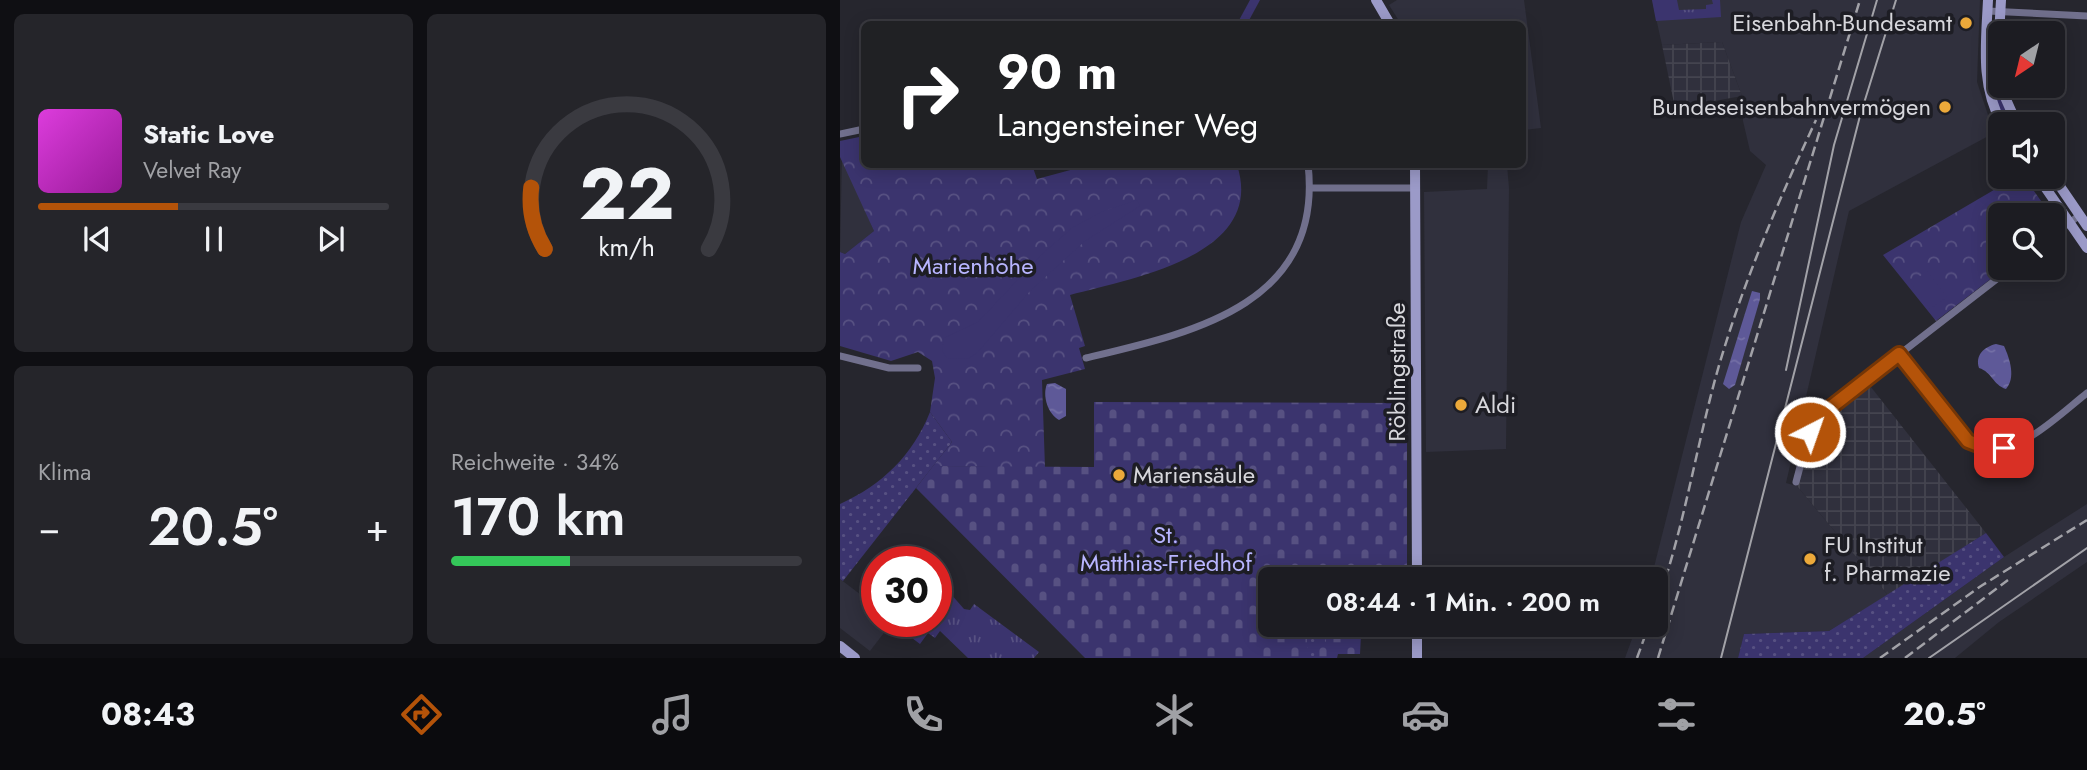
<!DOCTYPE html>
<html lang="de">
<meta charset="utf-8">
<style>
body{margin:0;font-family:Jost,sans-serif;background:#25252a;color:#f1f3f6;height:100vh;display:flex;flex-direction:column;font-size:26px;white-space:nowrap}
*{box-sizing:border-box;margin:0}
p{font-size:23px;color:#a0a1a5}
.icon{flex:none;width:38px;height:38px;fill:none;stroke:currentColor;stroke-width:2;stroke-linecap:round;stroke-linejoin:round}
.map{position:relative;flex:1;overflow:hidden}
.side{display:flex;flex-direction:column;gap:14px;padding:14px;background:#0f0f13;width:840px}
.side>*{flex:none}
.hud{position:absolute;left:21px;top:21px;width:665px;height:147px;border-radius:10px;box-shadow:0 4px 18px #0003,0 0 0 2px #3a3a40;background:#202124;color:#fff;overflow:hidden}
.needle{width:46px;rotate:215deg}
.controls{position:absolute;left:1148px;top:21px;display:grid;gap:14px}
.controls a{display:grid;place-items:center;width:77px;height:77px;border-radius:10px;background:#1c1c22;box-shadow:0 4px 18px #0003,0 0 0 2px #3a3a40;font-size:35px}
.speed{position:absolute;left:21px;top:546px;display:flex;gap:14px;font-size:35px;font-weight:700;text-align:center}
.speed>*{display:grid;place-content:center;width:91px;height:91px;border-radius:50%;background:#1c1c22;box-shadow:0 4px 18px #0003,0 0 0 2px #3a3a40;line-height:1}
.speed .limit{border:10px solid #d22;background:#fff;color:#111}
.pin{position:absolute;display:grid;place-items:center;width:60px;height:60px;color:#fff;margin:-30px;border-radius:14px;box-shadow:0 4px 10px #0006}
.me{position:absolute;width:77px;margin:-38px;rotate:41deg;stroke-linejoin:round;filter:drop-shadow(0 0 5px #0008)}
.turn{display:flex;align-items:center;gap:24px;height:147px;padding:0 21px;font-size:32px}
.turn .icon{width:91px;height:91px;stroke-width:2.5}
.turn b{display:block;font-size:49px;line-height:60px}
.big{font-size:52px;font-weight:600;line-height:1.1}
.side .tile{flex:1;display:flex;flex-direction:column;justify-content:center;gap:10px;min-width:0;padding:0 24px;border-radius:10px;background:#25252a}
.side .dial{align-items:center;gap:0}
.dial svg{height:182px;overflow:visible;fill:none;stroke:#3a3a40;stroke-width:7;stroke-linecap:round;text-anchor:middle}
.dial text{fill:#f1f3f6;stroke:none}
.song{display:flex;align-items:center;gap:21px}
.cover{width:84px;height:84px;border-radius:10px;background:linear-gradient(135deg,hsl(300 70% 55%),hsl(300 70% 35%))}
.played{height:7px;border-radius:4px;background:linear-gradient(90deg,#b45309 40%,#3a3a40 40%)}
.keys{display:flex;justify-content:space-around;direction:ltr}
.heat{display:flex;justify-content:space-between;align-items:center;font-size:38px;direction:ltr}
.charge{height:10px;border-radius:5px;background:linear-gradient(90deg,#34c759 34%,#3a3a40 0)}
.side .tiles{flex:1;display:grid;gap:14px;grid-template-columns:repeat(2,1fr)}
.trip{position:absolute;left:418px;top:567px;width:410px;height:70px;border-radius:10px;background:#1c1c22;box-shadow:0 4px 18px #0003,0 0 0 2px #3a3a40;font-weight:600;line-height:70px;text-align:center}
.tabs{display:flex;height:112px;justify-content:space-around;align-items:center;background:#0b0b0e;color:#a0a1a5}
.tabs .icon{width:49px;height:49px}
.tabs .active{color:#b45309}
.tabs b{font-size:32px;color:#f1f3f6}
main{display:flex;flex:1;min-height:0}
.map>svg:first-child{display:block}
.built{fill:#30303d}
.industrial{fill:url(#industrial-grid)}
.grass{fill:url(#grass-tufts)}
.forest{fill:url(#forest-crowns)}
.cemetery{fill:url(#cemetery-stones)}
.garden{fill:url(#garden-dots)}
.pitch{fill:#3b346e}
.water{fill:url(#water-ripples)}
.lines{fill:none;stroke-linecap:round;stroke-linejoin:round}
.street{stroke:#71708d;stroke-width:7}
.secondary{stroke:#9b9ac8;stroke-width:10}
.tram{stroke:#a2a2a8;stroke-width:2}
.rail{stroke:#a2a2a8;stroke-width:2.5;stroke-dasharray:10 5;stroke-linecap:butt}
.route-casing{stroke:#753606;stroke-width:18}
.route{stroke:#b45309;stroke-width:12}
.poi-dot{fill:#eca93a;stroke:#1d1d24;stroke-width:2.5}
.labels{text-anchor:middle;stroke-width:7;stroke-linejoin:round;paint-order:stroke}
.poi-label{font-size:24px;fill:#d7d7dc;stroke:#1d1d24;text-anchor:start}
.park-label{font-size:24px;fill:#b8b5ff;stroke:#1d1d24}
.street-label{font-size:24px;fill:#d7d7dc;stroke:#1d1d24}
</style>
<main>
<section class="side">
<div class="tiles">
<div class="tile">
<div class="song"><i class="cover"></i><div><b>Static Love</b><p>Velvet Ray</p></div></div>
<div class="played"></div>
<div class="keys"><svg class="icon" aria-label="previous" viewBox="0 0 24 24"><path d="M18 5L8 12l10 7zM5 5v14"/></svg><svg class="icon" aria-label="pause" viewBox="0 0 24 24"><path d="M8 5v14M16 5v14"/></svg><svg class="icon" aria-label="next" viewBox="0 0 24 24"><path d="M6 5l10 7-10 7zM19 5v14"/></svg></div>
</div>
<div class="tile dial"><svg viewBox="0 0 100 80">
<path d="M14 69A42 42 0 1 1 86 69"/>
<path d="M14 69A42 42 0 0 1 8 42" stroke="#b45309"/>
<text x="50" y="56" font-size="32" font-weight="700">22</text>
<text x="50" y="72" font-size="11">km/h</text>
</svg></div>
<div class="tile"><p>Klima</p>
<div class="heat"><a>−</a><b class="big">20.5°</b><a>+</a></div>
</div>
<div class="tile"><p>Reichweite · 34%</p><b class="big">170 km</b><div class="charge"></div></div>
</div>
</section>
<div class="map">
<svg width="1247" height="658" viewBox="0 0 1247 658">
<defs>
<pattern id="industrial-grid" width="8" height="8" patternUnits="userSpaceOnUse" patternTransform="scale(1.75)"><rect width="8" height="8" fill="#30303d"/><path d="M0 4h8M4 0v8" fill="none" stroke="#44444f"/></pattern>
<pattern id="grass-tufts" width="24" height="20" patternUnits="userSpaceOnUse" patternTransform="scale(1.75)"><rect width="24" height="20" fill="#3b346e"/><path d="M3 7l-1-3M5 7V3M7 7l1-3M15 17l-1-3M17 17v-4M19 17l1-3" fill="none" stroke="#575182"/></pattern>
<pattern id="forest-crowns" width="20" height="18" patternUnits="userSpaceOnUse" patternTransform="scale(1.75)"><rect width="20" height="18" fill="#3b346e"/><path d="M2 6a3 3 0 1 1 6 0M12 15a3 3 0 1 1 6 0" fill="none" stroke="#575182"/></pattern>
<pattern id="cemetery-stones" width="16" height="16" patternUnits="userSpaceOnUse" patternTransform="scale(1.75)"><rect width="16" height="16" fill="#3b346e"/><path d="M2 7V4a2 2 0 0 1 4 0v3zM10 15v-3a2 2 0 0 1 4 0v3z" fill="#575182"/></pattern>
<pattern id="garden-dots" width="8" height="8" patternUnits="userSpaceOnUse" patternTransform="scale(1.75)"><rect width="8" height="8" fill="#3b346e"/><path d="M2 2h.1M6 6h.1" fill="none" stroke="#575182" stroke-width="1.8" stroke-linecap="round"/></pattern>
<pattern id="water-ripples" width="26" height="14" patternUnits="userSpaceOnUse" patternTransform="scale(1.75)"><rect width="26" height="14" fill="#5e5998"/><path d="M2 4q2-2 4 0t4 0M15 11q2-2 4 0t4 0" fill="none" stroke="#7470a6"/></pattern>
</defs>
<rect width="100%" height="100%" fill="#26262e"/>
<g class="built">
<polygon points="557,0 684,0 701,128 683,130 682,24 561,24 549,5"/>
<polygon points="812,0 1140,0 1137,82 1154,133 1009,211 946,483 957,486 1048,595 989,631 904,634 898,658 785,658 797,625 816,625 816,579 811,579 901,222 926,165 910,151 903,121 902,96 882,42 822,45"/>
<polygon points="2,156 34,231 5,254 0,252"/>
<polygon points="648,165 667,165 669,188 666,449 586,452 584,192 647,189"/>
<polygon points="1247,504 1247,562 1159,622 1115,658 1023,658 1164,557"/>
<polygon points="0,579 37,607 37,621 53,621 30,651 0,628"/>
</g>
<g class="industrial">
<polygon points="882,42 902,96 835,108 822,45"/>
<polygon points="1023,377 1146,533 1048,595 957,486 973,429 993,399"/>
</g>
<g class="grass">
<polygon points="812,0 837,0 839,10 866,9 866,5 873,4 872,0 880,0 881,17 816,21"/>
<path d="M1151,26H1156L1157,90L1172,124H1166C1149,92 1150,62 1151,26Z"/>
<polygon points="110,593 124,609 130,610 134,604 199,652 194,658 128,658 100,631 95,638 88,633 80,644 60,629 66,621 96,621 96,602 105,600"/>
</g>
<g class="forest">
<polygon points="410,0 420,0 407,24 397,24"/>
<path d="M24,136V164L192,165L197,179L249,165H397C427,256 289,279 230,295L245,346L239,348L245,369L202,380L205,468L93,466L112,442L90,412L95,378L92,361L78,352L51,361L0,346V252L5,254L34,231L0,157V141Z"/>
<polygon points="1176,177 1184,177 1211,215 1160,215 1160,268 1165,268 1096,321 1043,255"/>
</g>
<polygon class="cemetery" points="254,402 567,403 567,579 430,579 430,625 567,625 567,629 530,628 529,635 521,635 520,654 498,654 497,658 245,658 76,488 93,466 254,467"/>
<g class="garden">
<path d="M90,412L112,442L3,581L0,579V504C42,485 73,455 90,412Z"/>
<polygon points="1146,533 1164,557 1023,658 898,658 904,634 989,631"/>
<polygon points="467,637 486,637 486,645 477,645 477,658 467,658"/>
</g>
<g class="pitch">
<polygon points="297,200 300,206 245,241 190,291 138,352 128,359 107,358 102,351 104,338 138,322 201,255 232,228 261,212"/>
<polygon points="1087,271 1107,297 1090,309 1071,283"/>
</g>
<g class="water">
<polygon points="912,291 920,293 920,299 895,385 889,389 883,384"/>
<path d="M1156,344L1164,346C1170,359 1176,378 1166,389C1153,385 1152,372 1139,368C1135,355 1144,347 1156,344Z"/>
<path d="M215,383L226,389V416L219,420C208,414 202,396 207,384Z"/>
</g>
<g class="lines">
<g class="street">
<polyline points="1148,11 1247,16"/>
<polyline points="0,134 24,129"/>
<polyline points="470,188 576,188"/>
<polyline points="1213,235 1240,215"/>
<path d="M1059,354C1078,378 1121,448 1151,450C1182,452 1224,411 1247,393"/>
<polyline points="0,356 49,368 78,368"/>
<path d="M246,358C352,333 484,305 468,164"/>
<polyline points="956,482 972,422 1171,268"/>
</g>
<g class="secondary">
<polyline points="536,0 550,24"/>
<path d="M1148,0C1146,43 1140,85 1162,124"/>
<polyline points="1160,85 1158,54 1161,0"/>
<polyline points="1160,86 1177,124"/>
<polyline points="575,164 577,579"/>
<polyline points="1213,176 1247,226"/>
<polyline points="1198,177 1247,248"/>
<polyline points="0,646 15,658"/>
<polyline points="577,658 577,625"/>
</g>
<g class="tram">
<polyline points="946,370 994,145 1037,0"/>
<polyline points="881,658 1020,116 1056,0"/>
<polyline points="1089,658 1247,548"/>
</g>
<g class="rail">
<path d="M816,607C843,532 855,453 876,376C901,287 937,204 976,120"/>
<polyline points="797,658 809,625"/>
<polyline points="818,658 1020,0"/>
<polyline points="1040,658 1141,586 1247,520"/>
<polyline points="1065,658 1168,580"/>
</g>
</g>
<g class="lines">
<defs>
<polyline id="route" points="970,432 972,422 1059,354 1128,441 1151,450 1164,448"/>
</defs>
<use href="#route" class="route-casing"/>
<use href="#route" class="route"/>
</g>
<g class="poi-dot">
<circle cx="1126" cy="23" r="7"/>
<circle cx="1105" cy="107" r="7"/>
<circle cx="621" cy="405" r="7"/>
<circle cx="279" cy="475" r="7"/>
<circle cx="970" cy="559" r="7"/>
</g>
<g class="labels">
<g class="poi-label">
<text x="1112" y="31" text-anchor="end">Eisenbahn-Bundesamt</text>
<text x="1091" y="115" text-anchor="end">Bundeseisenbahnvermögen</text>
<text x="635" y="413">Aldi</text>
<text x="293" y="483">Mariensäule</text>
<text x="984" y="553">FU Institut<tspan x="984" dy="28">f. Pharmazie</tspan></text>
</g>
<g class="park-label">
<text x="133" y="274">Marienhöhe</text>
<text x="326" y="543">St.<tspan x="326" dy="28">Matthias-Friedhof</tspan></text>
</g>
<g class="street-label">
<text transform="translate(557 372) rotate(-90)" y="8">Röblingstraße</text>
</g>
</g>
</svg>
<div class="controls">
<a><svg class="needle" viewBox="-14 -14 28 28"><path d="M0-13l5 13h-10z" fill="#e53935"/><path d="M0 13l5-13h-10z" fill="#a0a1a5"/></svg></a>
<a><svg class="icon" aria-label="sound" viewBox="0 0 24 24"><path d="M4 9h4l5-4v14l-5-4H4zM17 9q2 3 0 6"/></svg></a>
<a><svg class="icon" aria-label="search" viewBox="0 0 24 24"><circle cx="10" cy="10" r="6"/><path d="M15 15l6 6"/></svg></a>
</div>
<div class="speed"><div class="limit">30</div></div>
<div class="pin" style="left:1164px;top:448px;background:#d93025"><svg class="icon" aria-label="arrive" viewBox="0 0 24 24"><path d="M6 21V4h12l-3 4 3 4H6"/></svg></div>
<svg class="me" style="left:970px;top:432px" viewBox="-20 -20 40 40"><circle r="17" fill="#b45309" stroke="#fff" stroke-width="3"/><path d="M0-11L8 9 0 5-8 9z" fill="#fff"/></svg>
<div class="trip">08:44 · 1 Min. · 200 m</div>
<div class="hud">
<div class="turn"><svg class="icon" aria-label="right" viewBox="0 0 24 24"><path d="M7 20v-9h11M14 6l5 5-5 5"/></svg><div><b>90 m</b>Langensteiner Weg</div></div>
</div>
</div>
</main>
<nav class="tabs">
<b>08:43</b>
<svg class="icon active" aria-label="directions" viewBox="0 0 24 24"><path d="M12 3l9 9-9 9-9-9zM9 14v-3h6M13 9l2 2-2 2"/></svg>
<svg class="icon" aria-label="music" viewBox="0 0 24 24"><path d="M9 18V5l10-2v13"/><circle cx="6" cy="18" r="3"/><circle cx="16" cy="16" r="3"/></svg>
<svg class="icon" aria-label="phone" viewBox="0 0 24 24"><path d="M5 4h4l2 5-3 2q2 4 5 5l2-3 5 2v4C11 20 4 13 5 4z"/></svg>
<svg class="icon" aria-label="climate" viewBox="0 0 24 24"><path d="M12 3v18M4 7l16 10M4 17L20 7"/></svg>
<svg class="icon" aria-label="car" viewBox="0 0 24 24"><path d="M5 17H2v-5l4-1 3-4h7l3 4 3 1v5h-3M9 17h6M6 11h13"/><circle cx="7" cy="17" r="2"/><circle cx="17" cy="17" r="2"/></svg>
<svg class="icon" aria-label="filters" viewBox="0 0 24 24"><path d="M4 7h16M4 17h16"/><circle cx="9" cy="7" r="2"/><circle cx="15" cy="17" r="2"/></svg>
<b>20.5°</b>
</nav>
